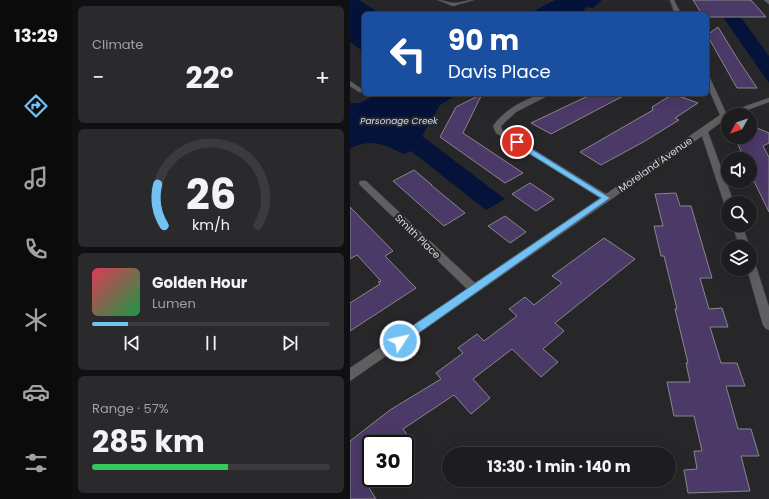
<!DOCTYPE html>
<meta charset="utf-8">
<style>
body{margin:0;font-family:Poppins,sans-serif;background:#2a292c;color:#f1f3f6;height:100vh;display:flex;flex-direction:column;font-size:15px;white-space:nowrap}
*{box-sizing:border-box;margin:0}
p{font-size:13px;color:#a0a1a4}
.icon{flex:none;width:22px;height:22px;fill:none;stroke:currentColor;stroke-width:2;stroke-linecap:round;stroke-linejoin:round}
.map{position:relative;flex:1;overflow:hidden}
.sheet{display:flex;flex-direction:column;gap:6px;padding:6px;background:#100f11;width:278px}
.sheet>*{flex:none}
.top-card{position:absolute;left:12px;top:12px;width:347px;height:84px;border-radius:6px;box-shadow:0 4px 16px #0002,0 0 0 1px #3b3a3d;background:#1a4fa0;color:#fff;overflow:hidden}
.needle{width:26px;rotate:230deg}
.tools{position:absolute;left:371px;top:108px;display:grid;gap:8px}
.tools a{display:grid;place-items:center;width:36px;height:36px;border-radius:50%;background:#1d1c1f;box-shadow:0 4px 16px #0002,0 0 0 1px #3b3a3d;font-size:20px}
.speed{position:absolute;left:12px;top:435px;display:flex;gap:8px;font-size:20px;font-weight:700;text-align:center}
.speed>*{display:grid;place-content:center;width:52px;height:52px;border-radius:50%;background:#1d1c1f;box-shadow:0 4px 16px #0002,0 0 0 1px #3b3a3d;line-height:1}
.speed .limit{border:2px solid #111;border-radius:6px;background:#fff;color:#111}
.pin{position:absolute;display:grid;place-items:center;width:34px;height:34px;color:#fff;margin:-17px;border:2px solid #fff;border-radius:50%;box-shadow:0 1px 4px #0007}
.me{position:absolute;width:44px;margin:-22px;rotate:55deg;stroke-linejoin:round;filter:drop-shadow(0 0 3px #0008)}
.turn{display:flex;align-items:center;gap:14px;height:84px;padding:0 20px;font-size:18px}
.turn .icon{width:52px;height:52px;stroke-width:2.5}
.turn b{display:block;font-size:28px;line-height:34px}
.big{font-size:30px;font-weight:700;line-height:1.1}
.sheet .tile{flex:1;display:flex;flex-direction:column;justify-content:center;gap:6px;min-width:0;padding:0 14px;border-radius:6px;background:#2a292c}
.sheet .dial{align-items:center;gap:0}
.dial svg{height:104px;overflow:visible;fill:none;stroke:#3b3a3d;stroke-width:7;stroke-linecap:round;text-anchor:middle}
.dial text{fill:#f1f3f6;stroke:none}
.song{display:flex;align-items:center;gap:12px}
.cover{width:48px;height:48px;border-radius:6px;background:linear-gradient(135deg,hsl(350 70% 55%),hsl(140 70% 35%))}
.played{height:4px;border-radius:2px;background:linear-gradient(90deg,#72c1f5 15%,#3b3a3d 15%)}
.keys{display:flex;justify-content:space-around;direction:ltr}
.heat{display:flex;justify-content:space-between;align-items:center;font-size:22px;direction:ltr}
.charge{height:6px;border-radius:3px;background:linear-gradient(90deg,#34c759 57%,#3b3a3d 0)}
.trip{position:absolute;left:92px;top:447px;width:234px;height:40px;border-radius:20px;background:#1d1c1f;box-shadow:0 4px 16px #0002,0 0 0 1px #3b3a3d;font-weight:700;line-height:40px;text-align:center}
main{display:flex;flex:1;min-height:0}
.tab-bar{display:flex;flex-direction:column;width:72px;justify-content:space-around;align-items:center;background:#0c0b0c;color:#a0a1a4}
.tab-bar .icon{width:28px;height:28px}
.tab-bar .current{color:#72c1f5}
.tab-bar b{font-size:18px;color:#f1f3f6}
.map>svg:first-child{display:block}
.water{fill:#05133b}
.building{fill:#4b3968;stroke:#88878b}
.lines{fill:none;stroke-linecap:round;stroke-linejoin:round}
.minor-casing{stroke:#444345;stroke-width:1}
.minor{fill:#5f5e61;fill-rule:evenodd}
.route{fill:#72c1f5;stroke:#4a7d9f}
.labels{text-anchor:middle;stroke-width:4;stroke-linejoin:round;paint-order:stroke}
.far-water-label{font-size:9px;font-style:italic;fill:#ceddfb;stroke:#272629}
.street-label{font-size:10px;fill:#d8d7d9;stroke:#272629}
</style>
<main>
<nav class="tab-bar">
<b>13:29</b>
<svg class="icon current" aria-label="directions" viewBox="0 0 24 24"><path d="M12 3l9 9-9 9-9-9zM9 14v-3h6M13 9l2 2-2 2"/></svg>
<svg class="icon" aria-label="music" viewBox="0 0 24 24"><path d="M9 18V5l10-2v13"/><circle cx="6" cy="18" r="3"/><circle cx="16" cy="16" r="3"/></svg>
<svg class="icon" aria-label="phone" viewBox="0 0 24 24"><path d="M5 4h4l2 5-3 2q2 4 5 5l2-3 5 2v4C11 20 4 13 5 4z"/></svg>
<svg class="icon" aria-label="climate" viewBox="0 0 24 24"><path d="M12 3v18M4 7l16 10M4 17L20 7"/></svg>
<svg class="icon" aria-label="car" viewBox="0 0 24 24"><path d="M5 17H2v-5l4-1 3-4h7l3 4 3 1v5h-3M9 17h6M6 11h13"/><circle cx="7" cy="17" r="2"/><circle cx="17" cy="17" r="2"/></svg>
<svg class="icon" aria-label="filters" viewBox="0 0 24 24"><path d="M4 7h16M4 17h16"/><circle cx="9" cy="7" r="2"/><circle cx="15" cy="17" r="2"/></svg>
</nav>
<section class="sheet">
<div class="tile"><p>Climate</p>
<div class="heat"><a>−</a><b class="big">22°</b><a>+</a></div>
</div>
<div class="tile dial"><svg viewBox="0 0 100 80">
<path d="M14 69A42 42 0 1 1 86 69"/>
<path d="M14 69A42 42 0 0 1 9 37" stroke="#72c1f5"/>
<text x="50" y="56" font-size="32" font-weight="700">26</text>
<text x="50" y="72" font-size="11">km/h</text>
</svg></div>
<div class="tile">
<div class="song"><i class="cover"></i><div><b>Golden Hour</b><p>Lumen</p></div></div>
<div class="played"></div>
<div class="keys"><svg class="icon" aria-label="previous" viewBox="0 0 24 24"><path d="M18 5L8 12l10 7zM5 5v14"/></svg><svg class="icon" aria-label="pause" viewBox="0 0 24 24"><path d="M8 5v14M16 5v14"/></svg><svg class="icon" aria-label="next" viewBox="0 0 24 24"><path d="M6 5l10 7-10 7zM19 5v14"/></svg></div>
</div>
<div class="tile"><p>Range · 57%</p><b class="big">285 km</b><div class="charge"></div></div>
</section>
<div class="map">
<svg width="419" height="499" viewBox="0 0 419 499">
<rect width="100%" height="100%" fill="#272629"/>
<g class="water">
<polygon points="0,0 9,0 31,14 14,14 14,52 0,42"/>
<polygon points="205,0 252,0 243,8 237,7 229,14 178,14"/>
<polygon points="361,0 378,0 419,56 419,83"/>
<path d="M27,94H108L90,105L72,136L155,199L136,210L61,151L54,154C36,145 19,137 0,149V103H10Z"/>
</g>
<g class="building">
<polygon points="343,0 401,0 416,17 357,17 357,14 352,14"/>
<polygon points="368,27 387,58 407,88 387,88 357,35"/>
<polygon points="132,94 113,133 173,173 155,183 90,137 106,107"/>
<polygon points="242,94 277,94 201,134 181,123"/>
<polygon points="323,94 348,103 325,118 329,120 295,141 251,165 230,152 303,110 302,107"/>
<polygon points="400,125 419,133 419,143 413,146 419,157 419,212 400,173 400,159 394,159 385,137 400,137"/>
<polygon points="64,170 82,185 81,185 115,213 94,226 43,181"/>
<polygon points="180,183 204,199 186,211 162,194"/>
<polygon points="326,193 330,206 341,206 362,278 350,278 359,309 372,308 378,327 360,327 371,363 387,363 395,386 376,386 388,429 401,429 409,456 391,456 400,491 338,493 334,470 347,469 344,451 352,451 344,416 324,416 317,382 340,382 336,363 338,363 325,309 327,309 314,256 311,256 304,226 313,226 305,194"/>
<polygon points="0,207 43,251 35,256 66,288 0,331 0,303 30,284 28,282 31,281 7,255 0,259"/>
<polygon points="155,216 176,232 160,243 138,226"/>
<polygon points="254,238 285,259 205,323 214,331 193,349 208,362 191,377 162,349 123,379 140,398 121,414 104,395 53,429 58,436 49,444 21,444 21,466 11,475 26,499 0,499 0,441 40,410 91,379 86,373 113,353 108,348 127,334 134,341 167,316 159,309 175,297 184,305 212,283 202,276"/>
</g>
<g class="lines">
<defs>
<g id="minor">
<path d="M88,0C93,0 99,3 104,3C111,3 117,0 124,0L103,6Z"/>
<polygon points="320,0 324,0 331,14 325,14"/>
<polygon points="414,0 419,0 419,4"/>
<path d="M357,76L360,78L376,113L419,98V102L384,115H378V117L358,132L384,203H378V206L374,203L352,136L0,381V368L117,289L10,185L9,183L10,181H16L125,283L250,198L146,133L143,126C155,109 181,94 201,94L166,112L151,126L152,130L256,194L370,115L357,85Z"/>
<polygon points="0,81 13,90 13,92 9,92 0,86"/>
<polygon points="382,225 392,225 400,247 390,247"/>
<polygon points="400,259 404,260 405,263 419,307 419,330 415,328 413,325 397,269 400,269"/>
</g>
</defs>
<use href="#minor" class="minor-casing"/>
<use href="#minor" class="minor"/>
</g>
<polygon class="route" points="167,140 260,198 53,344 50,345 46,344 44,341 46,337 251,198 164,144 163,142"/>
<g class="labels">
<g class="far-water-label">
<text x="49" y="124">Parsonage Creek</text>
</g>
<g class="street-label">
<text transform="translate(305 164) rotate(-35)" y="4">Moreland Avenue</text>
<text transform="translate(68 236) rotate(44)" y="4">Smith Place</text>
</g>
</g>
</svg>
<div class="tools">
<a><svg class="needle" viewBox="-14 -14 28 28"><path d="M0-13l5 13h-10z" fill="#e53935"/><path d="M0 13l5-13h-10z" fill="#a0a1a4"/></svg></a>
<a><svg class="icon" aria-label="sound" viewBox="0 0 24 24"><path d="M4 9h4l5-4v14l-5-4H4zM17 9q2 3 0 6"/></svg></a>
<a><svg class="icon" aria-label="search" viewBox="0 0 24 24"><circle cx="10" cy="10" r="6"/><path d="M15 15l6 6"/></svg></a>
<a><svg class="icon" aria-label="layers" viewBox="0 0 24 24"><path d="M12 4l9 5-9 5-9-5zM3 14l9 5 9-5"/></svg></a>
</div>
<div class="speed"><div class="limit">30</div></div>
<div class="pin" style="left:167px;top:142px;background:#d93025"><svg class="icon" aria-label="arrive" viewBox="0 0 24 24"><path d="M6 21V4h12l-3 4 3 4H6"/></svg></div>
<svg class="me" style="left:50px;top:341px" viewBox="-20 -20 40 40"><circle r="17" fill="#72c1f5" stroke="#fff" stroke-width="3"/><path d="M0-11L8 9 0 5-8 9z" fill="#fff"/></svg>
<div class="trip">13:30 · 1 min · 140 m</div>
<div class="top-card">
<div class="turn"><svg class="icon" aria-label="left" viewBox="0 0 24 24"><path d="M17 20v-9H6M10 6l-5 5 5 5"/></svg><div><b>90 m</b>Davis Place</div></div>
</div>
</div>
</main>
